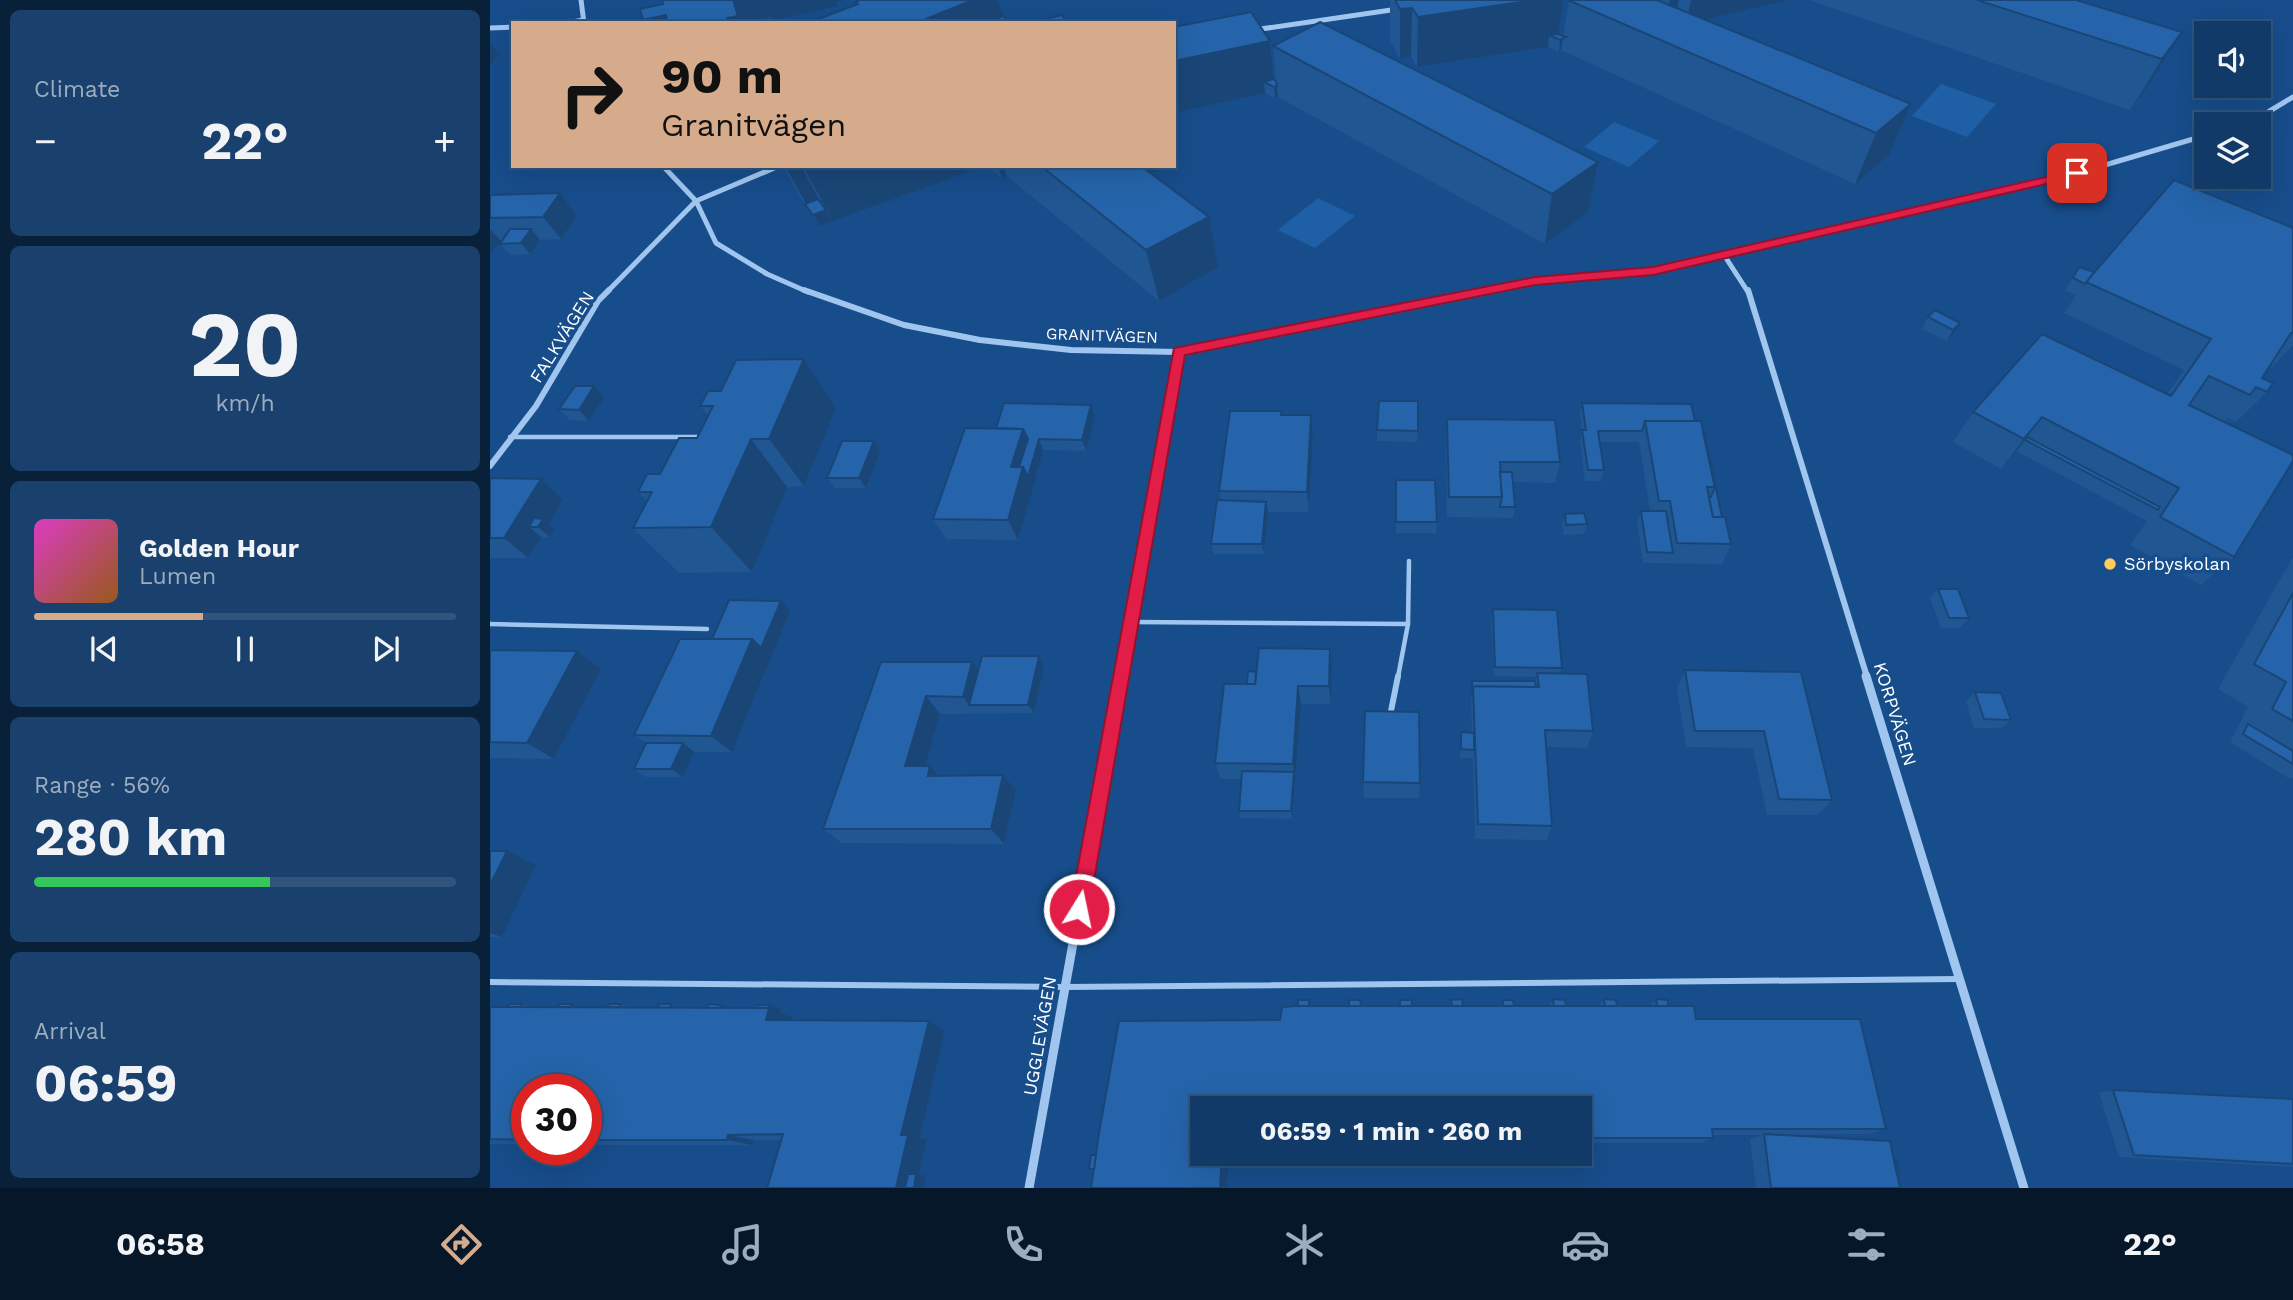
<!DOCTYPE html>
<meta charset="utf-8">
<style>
body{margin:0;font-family:"Work Sans",sans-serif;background:#1a416e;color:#f1f3f6;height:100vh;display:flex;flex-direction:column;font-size:26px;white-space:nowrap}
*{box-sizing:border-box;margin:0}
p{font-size:23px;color:#9cadc0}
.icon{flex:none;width:38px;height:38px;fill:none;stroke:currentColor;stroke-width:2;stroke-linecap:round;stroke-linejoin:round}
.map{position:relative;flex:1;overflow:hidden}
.panel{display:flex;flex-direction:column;gap:10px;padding:10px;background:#092039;width:490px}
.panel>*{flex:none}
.guide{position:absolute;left:21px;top:21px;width:665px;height:147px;border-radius:0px;box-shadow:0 7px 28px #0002,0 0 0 2px #30547c;background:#d6ab8b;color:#111;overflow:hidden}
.fabs{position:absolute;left:1704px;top:21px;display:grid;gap:14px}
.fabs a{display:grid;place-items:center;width:77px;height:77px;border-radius:0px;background:#113a68;box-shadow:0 7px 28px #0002,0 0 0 2px #30547c;font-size:35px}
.speed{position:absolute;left:21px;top:1074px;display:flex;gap:14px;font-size:35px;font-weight:700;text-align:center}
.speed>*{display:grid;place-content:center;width:91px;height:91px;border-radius:50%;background:#113a68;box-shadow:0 7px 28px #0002,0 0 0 2px #30547c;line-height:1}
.speed .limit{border:10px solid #d22;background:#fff;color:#111}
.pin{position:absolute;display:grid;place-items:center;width:60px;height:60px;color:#fff;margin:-30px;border-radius:14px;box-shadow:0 4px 10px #0006}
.me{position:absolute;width:77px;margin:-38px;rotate:10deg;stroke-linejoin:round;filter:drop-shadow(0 0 5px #0008)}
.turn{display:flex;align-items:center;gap:24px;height:147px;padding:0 35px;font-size:32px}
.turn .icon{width:91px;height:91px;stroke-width:2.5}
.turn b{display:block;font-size:49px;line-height:60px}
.big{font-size:52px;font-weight:700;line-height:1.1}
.panel .card{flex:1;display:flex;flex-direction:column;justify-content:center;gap:10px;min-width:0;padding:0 24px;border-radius:10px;background:#1a416e}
.panel .dial{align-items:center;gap:0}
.dial b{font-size:91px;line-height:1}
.song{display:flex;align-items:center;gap:21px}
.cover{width:84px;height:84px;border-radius:10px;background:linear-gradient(135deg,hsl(310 70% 55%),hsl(30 70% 35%))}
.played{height:7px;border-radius:4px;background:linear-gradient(90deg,#d6ab8b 40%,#30547c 40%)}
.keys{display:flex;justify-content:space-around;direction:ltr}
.heat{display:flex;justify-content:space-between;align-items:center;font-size:38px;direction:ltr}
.charge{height:10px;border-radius:5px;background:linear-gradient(90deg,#34c759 56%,#30547c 0)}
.trip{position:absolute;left:700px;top:1096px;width:402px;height:70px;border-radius:0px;background:#113a68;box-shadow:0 7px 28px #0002,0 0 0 2px #30547c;font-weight:700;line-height:70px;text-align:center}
.menu{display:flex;height:112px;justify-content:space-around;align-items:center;background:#07172a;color:#9cadc0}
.menu .icon{width:49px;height:49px}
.menu .current{color:#d6ab8b}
.menu b{font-size:32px;color:#f1f3f6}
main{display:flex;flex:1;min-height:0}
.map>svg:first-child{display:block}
.green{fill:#1f5fa5}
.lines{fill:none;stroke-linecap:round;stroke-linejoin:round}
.lane-far1{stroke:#a0c6ef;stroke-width:4.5}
.lane{stroke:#a0c6ef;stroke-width:6}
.street-far2{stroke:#a0c6ef;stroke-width:5}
.street-far1{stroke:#a0c6ef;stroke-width:6}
.street{stroke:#a0c6ef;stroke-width:9}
.wall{fill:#205692}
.shaded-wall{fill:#1a4677}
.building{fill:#2564aa;stroke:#1a4677;stroke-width:2}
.route{fill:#e11d48;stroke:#92132f;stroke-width:2}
.poi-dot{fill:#ffcc5e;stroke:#174d8b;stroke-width:2.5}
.labels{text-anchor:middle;stroke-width:7;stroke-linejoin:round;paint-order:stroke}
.far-street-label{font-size:16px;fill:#fff;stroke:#174d8b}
.street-label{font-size:18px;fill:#fff;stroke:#174d8b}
.poi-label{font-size:18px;fill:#fff;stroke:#174d8b;text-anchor:start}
</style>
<main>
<section class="panel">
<div class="card"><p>Climate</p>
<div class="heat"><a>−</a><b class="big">22°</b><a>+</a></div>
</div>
<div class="card dial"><b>20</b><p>km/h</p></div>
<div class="card">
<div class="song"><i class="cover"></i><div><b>Golden Hour</b><p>Lumen</p></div></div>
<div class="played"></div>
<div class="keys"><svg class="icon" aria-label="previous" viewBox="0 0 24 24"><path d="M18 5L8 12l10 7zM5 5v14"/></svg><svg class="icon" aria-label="pause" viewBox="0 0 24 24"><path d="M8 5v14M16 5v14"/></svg><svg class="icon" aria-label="next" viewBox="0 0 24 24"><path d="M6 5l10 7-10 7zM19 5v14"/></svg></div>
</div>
<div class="card"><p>Range · 56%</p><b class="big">280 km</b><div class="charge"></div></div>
<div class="card"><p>Arrival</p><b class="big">06:59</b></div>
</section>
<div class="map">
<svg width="1803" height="1188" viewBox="0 0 1803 1188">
<rect width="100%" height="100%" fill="#174d8b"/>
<g class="green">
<polygon points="1451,84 1506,104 1477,137 1422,116"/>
<polygon points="1124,122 1169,141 1139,167 1094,147"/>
<polygon points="828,198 865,216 825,248 788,230"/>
</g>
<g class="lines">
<g class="lane-far1">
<polyline points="20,437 213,437"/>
<polyline points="641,622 918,624"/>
<polyline points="0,624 217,629"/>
<polyline points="908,677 918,624 919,561"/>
</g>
<g class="lane">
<polyline points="900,716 908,676"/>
<polyline points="0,982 575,987 1470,979"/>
</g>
<g class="street-far2">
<polyline points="91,0 94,23"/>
<polyline points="77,23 93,20"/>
<polyline points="0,28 23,27"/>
<polyline points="764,30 908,9"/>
<polyline points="1747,124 1778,112 1803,97"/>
<polyline points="173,166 206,201 226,243 277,274 318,292"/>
<polyline points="1234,255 1258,292"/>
<polyline points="117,292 206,201 289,166"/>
<polyline points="992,292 1045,281 1163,271 1564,180 1717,135"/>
</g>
<g class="street-far1">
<polyline points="314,290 414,325 490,340 581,350 689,352 1000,290"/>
<polyline points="1258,290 1377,677"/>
<polyline points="0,466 46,406 108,301 119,290"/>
<polyline points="631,677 689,352"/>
</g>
<g class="street">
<polyline points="1376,676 1534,1188"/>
<polyline points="539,1188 631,676"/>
</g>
</g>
<g class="wall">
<polygon points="900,0 1073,0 1068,34 1073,36 1079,0 1299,0 1215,19 1421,104 1399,155 1365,184 1071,50 1069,52 1058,47 927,67 921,57 910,59 900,40"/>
<polygon points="1319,0 1586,0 1692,32 1660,83 1640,110"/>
<polygon points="780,41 783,79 786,81 783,46 1007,111 1108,162 1098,212 1055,244 788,97 785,99 775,93 684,113"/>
<polygon points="293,166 494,166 329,226 307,192"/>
<polygon points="497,166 673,166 673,168 661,174 728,267 669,301 517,176 512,178"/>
<polygon points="0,195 87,216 71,239 50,240 40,254 20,255 10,244 12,241 11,241 0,255"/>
<polygon points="1803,228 1803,345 1781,368 1779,367 1772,378 1777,392 1746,422 1738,418 1734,422 1744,557 1711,585 1640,545 1657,521 1526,451 1511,469 1463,442 1483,412 1677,394 1694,370 1574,313 1586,295 1575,290 1589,267 1604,272"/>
<polygon points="1438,317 1470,323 1463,334 1457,341 1432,329"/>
<polygon points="104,386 114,398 99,421 80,420 69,409"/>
<polygon points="928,401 927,442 887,441 887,430"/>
<polygon points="1092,403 1211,421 1232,517 1241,544 1232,564 1153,563 1147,521 1151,511 1160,511 1149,442 1110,442 1114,470 1111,481 1095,481 1090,441 1092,432 1090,414"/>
<polygon points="601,405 605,416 596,451 553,450 528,540 456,539 443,519 506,428"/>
<polygon points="210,406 346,408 314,486 297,487 262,572 189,573 143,528 157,501 148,492 170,474 207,438 218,415"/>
<polygon points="792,411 792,415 821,415 823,436 819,512 778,512 774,554 724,554 721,544 731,500 729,491"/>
<polygon points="957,419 1070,462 1065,483 1023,482 1025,507 1023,518 957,517 956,440"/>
<polygon points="384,441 390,452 376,488 345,488 337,478"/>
<polygon points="0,478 73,500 59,524 65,529 60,537 51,537 38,558 0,558"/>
<polygon points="906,480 947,522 946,533 906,533"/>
<polygon points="1075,514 1097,524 1094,534 1074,535 1072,524"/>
<polygon points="1803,558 1803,778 1800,779 1740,742 1758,707 1728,689 1801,560"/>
<polygon points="1448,589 1479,618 1470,628 1451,628 1440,598"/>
<polygon points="1003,609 1072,668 1070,673 1103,731 1097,748 1056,747 1062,826 1057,840 985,839 983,758 970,758 971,732 982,733 981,690 982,681 1045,681 1046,677 1004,676 1001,618"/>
<polygon points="300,611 242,752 204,752 193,777 156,777 144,769 156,743 144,735 222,639"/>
<polygon points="840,649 842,667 841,704 811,704 802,819 751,818 749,811 751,779 731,779 725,763 757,684"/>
<polygon points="0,650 111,669 64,759 0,758"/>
<polygon points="391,662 488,670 554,665 544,713 450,714 434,766 440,766 449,775 526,791 514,844 352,843 333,829"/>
<polygon points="1195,670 1311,672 1342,800 1328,815 1277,815 1263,748 1196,747 1187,688"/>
<polygon points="1485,692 1521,720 1511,728 1484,728 1476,701"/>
<polygon points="873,782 930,783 929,798 874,798"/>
<polygon points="0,851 46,865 12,937 0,937"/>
<polygon points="1063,999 1076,1006 1111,1006 1110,1004 1114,999 1127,1006 1161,1006 1161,1004 1166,999 1206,1019 1396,1129 1378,1134 1281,1135 1407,1175 1410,1188 1266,1188 1260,1139 1273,1135 1223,1135 1223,1138 1211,1143 1090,1143 1090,1108 712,1108 739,1153 737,1188 601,1188 603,1171 599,1169 606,1155 790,1020 821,1006 960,1006 961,1000 973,1006 1011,1006 1013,1000 1024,1006 1060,1006 1060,1004"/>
<polygon points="32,1004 43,1007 117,1007 131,1004 141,1008 239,1008 291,1010 291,1013 302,1017 301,1020 455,1030 430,1138 437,1140 429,1174 436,1176 434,1188 277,1188 292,1140 264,1140 262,1145 96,1145 96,1090 37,1090 37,1144 0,1144 0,1007 18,1007"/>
<polygon points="1623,1090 1803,1099 1803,1167 1629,1157 1609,1093"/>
</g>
<g class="shaded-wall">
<polygon points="177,0 353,0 346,2 348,6 284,20 282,16 260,21 258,23 190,23"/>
<polygon points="482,0 508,0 515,23 426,23"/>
<polygon points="1045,0 1073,0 1068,39 1059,35 1058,47 927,67 928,17"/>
<polygon points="1180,0 1189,0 1186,15 1176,18"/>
<polygon points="1201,0 1299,0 1196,24"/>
<polygon points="922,8 921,57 910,59 910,9"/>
<polygon points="176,15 180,23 155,23 153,20"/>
<polygon points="1692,32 1660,83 1640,110 1672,59"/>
<polygon points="1073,39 1071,50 1069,52 1070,40"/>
<polygon points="780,41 784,87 774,82 775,93 684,113 684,61"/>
<polygon points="0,42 9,55 0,65"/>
<polygon points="787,86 788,97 785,99 784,87"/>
<polygon points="1421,104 1399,155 1365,184 1386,133"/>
<polygon points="1108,162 1098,212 1055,244 1062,194"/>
<polygon points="295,166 311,166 335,210 315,204 322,215"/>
<polygon points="328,166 494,166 343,221 315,170"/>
<polygon points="513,166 517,176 512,178 508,167"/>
<polygon points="654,166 673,166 673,168 656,176"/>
<polygon points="70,193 87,216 71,239 53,217"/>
<polygon points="336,210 343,221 329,226 323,215"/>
<polygon points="719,217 728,267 669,301 656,250"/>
<polygon points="41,229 50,240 40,254 31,243"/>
<polygon points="1,230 11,241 0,255 0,231"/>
<polygon points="1470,323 1463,334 1457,341 1463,330"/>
<polygon points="314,359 346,408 314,486 279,439"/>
<polygon points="104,386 114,398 99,421 89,410"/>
<polygon points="601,405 605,416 596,451 592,440"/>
<polygon points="821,415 823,436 819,512 817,492"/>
<polygon points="1552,417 1529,448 1511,469 1534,439"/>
<polygon points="533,429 542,450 536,473 543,488 528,540 518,520 521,467"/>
<polygon points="261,439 297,487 262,572 221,527"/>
<polygon points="549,439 553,450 543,488 538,477"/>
<polygon points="384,441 390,452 376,488 369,478"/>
<polygon points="51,479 73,500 59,524 65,529 60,537 48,527 39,527 51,537 38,558 14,538"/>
<polygon points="776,502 778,512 774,554 772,544"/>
<polygon points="291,601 300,611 242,752 221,736 262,639"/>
<polygon points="840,649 842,667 841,704 839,686"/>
<polygon points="87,651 111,669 64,759 37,743"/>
<polygon points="549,656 554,665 544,713 538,705"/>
<polygon points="482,662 495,680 479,705 473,697"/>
<polygon points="808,686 811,704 802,819 801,811 804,772 803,764"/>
<polygon points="436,696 450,714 430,782 415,766"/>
<polygon points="193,743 204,752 193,777 181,769"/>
<polygon points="440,766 455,782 438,776"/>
<polygon points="513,775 526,791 514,844 501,829"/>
<polygon points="17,851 46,865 12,937 0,933 0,885"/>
<polygon points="280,1005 291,1010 291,1013 302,1017 298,1029 276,1020"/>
<polygon points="439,1021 455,1030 430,1138 437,1140 429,1174 436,1176 434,1188 406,1188 411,1135"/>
<polygon points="238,1135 264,1140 262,1145 237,1140"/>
<polygon points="732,1153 739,1153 737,1188 730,1188"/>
</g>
<g class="building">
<polygon points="172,0 243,0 248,16 237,18 238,23 177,23 176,15 153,20 150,9 173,4"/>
<polygon points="370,0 483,0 426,23 318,23 368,4 365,2"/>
<polygon points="905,0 1045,0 928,17 922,8 910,9"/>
<polygon points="1078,0 1167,0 1421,104 1386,133"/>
<polygon points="1487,0 1586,0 1692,32 1672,59"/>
<polygon points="761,12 780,41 684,61 684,27"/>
<polygon points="572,15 577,23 559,23 556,19"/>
<polygon points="512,16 522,22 511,23 509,18"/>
<polygon points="830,22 1108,162 1062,194 783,46"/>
<polygon points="1068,34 1076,37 1070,40 1059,35"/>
<polygon points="783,79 786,81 787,86 784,87 774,82"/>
<polygon points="312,166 328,166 315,170"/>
<polygon points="551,166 651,166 719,217 656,250"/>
<polygon points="1684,180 1803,228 1803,333 1801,333 1772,378 1783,383 1777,392 1766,387 1760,395 1719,376 1699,405 1803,455 1803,461 1744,557 1670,517 1689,488 1552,417 1534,439 1483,412 1552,334 1681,396 1721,339 1596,282"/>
<polygon points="70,193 53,217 0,218 0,195"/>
<polygon points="328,199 336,210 323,215 315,204"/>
<polygon points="20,229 41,229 31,243 10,244"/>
<polygon points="1589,267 1604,272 1595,284 1583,278"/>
<polygon points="1445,310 1470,323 1463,330 1438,317"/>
<polygon points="314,359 279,439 261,439 221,527 143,528 162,492 148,492 157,474 170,474 189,438 207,438 223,406 210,406 218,391 231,391 246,360"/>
<polygon points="85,386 104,386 89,410 69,409"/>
<polygon points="889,401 928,401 928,431 887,430"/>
<polygon points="514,403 601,405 592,440 549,439 538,477 533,467 529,467 538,439 533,429 506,428"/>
<polygon points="1092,403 1201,404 1205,421 1155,421 1152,431 1108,431 1114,470 1098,470 1092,430 1096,430"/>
<polygon points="740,411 792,411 791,415 821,415 817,492 729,491"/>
<polygon points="957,419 1065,420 1070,462 1010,462 1012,497 959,497"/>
<polygon points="1155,421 1211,421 1225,487 1217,487 1223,517 1235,517 1241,544 1187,543 1180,501 1169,501"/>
<polygon points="475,428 533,429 521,467 533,467 518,520 443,519"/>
<polygon points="1213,432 1214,432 1232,517 1223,517 1219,497 1221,497 1225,487"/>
<polygon points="1537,437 1670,507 1668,510 1535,440"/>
<polygon points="352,441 384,441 369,478 337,478"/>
<polygon points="1010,472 1022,472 1025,507 1010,507 1012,497"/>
<polygon points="0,478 51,479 14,538 0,538"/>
<polygon points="906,480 945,480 947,522 906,522"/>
<polygon points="727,500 776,502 772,544 721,544"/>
<polygon points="1151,511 1176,511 1183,553 1157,552"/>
<polygon points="1094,513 1097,524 1076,525 1075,514"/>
<polygon points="44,518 53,519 48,527 39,527"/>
<polygon points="1448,589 1468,589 1479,618 1459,618"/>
<polygon points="1803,593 1803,721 1782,709 1796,682 1764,664"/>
<polygon points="239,600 291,601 271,648 262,639 222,639"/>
<polygon points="1003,609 1067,610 1072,668 1005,667"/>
<polygon points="190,639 262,639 221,736 144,735"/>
<polygon points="769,648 840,649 839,686 808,686 803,764 725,763 734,684 765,684"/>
<polygon points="0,650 87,651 37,743 0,742"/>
<polygon points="492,656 549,656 538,705 479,705"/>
<polygon points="391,662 482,662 473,697 436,696 415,766 440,766 438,776 513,775 501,829 333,829"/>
<polygon points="1195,670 1311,672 1342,800 1289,799 1274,731 1205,731"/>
<polygon points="758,671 766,672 765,684 757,684"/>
<polygon points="1047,673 1097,674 1103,731 1055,730 1062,826 988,824 983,686 1049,687"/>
<polygon points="982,681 1045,681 1046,687 983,686 982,695"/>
<polygon points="1485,692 1511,693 1521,720 1494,719"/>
<polygon points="875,711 929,712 930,783 873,782"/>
<polygon points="1758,724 1803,751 1803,764 1753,734"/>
<polygon points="971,732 984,733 984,750 971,749"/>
<polygon points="156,743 193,743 181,769 144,769"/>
<polygon points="752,771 804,772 801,811 749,811"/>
<polygon points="0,851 17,851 0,885"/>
<polygon points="972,999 973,1006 962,1006 961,1000"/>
<polygon points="1063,999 1075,1000 1076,1006 1064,1006"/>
<polygon points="1114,999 1126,1000 1127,1006 1115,1006"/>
<polygon points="1166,999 1178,1000 1178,1006 1167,1006"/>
<rect x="808" y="1000" width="11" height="6"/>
<polygon points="859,1000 870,1000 871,1006 859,1006"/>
<rect x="910" y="1000" width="12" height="6"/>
<polygon points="1013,1000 1023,1000 1024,1006 1013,1006"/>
<polygon points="20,1004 32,1004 30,1007 18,1007"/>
<polygon points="69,1004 82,1004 80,1007 68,1007"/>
<polygon points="119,1004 131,1004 130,1007 117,1007"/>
<polygon points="169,1004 181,1004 180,1008 168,1008"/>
<polygon points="218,1004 231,1005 230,1008 217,1008"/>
<polygon points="268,1005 280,1005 279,1008 267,1008"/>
<polygon points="806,1006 1204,1006 1206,1019 1370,1019 1396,1129 1222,1129 1223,1138 1090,1138 1090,1108 712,1108 712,1153 732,1153 730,1188 601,1188 609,1133 629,1021 790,1020 792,1007"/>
<polygon points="0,1007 279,1008 276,1020 439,1021 411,1135 418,1135 406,1188 277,1188 293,1134 238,1135 237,1140 96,1140 96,1090 37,1090 37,1140 0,1139"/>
<polygon points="1623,1090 1803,1099 1803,1164 1644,1155"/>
<polygon points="1274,1134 1400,1141 1410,1188 1281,1188"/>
<polygon points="601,1155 606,1155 604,1169 599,1169"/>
<polygon points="1404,1160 1406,1161 1409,1174 1407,1174"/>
<polygon points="418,1174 426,1174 424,1188 415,1188"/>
</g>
<polygon class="route" points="1587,170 1593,173 1591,176 1163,275 1045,285 695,355 599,909 596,915 589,918 582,915 580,909 684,348 1045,277 1163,267"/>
<circle class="poi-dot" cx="1620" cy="564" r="7"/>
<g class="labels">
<g class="far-street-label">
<text transform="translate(612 335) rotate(2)" y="6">GRANITVÄGEN</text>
</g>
<g class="street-label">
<text transform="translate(72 337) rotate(-58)" y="6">FALKVÄGEN</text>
<text transform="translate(1405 714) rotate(73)" y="6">KORPVÄGEN</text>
<text transform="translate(550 1036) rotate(-80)" y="6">UGGLEVÄGEN</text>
</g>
<g class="poi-label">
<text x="1634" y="570">Sörbyskolan</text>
</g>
</g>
</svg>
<div class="fabs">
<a><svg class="icon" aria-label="sound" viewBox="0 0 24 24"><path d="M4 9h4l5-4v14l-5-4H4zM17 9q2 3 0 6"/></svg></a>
<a><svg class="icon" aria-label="layers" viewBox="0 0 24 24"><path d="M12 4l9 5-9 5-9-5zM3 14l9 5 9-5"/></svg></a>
</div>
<div class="speed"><div class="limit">30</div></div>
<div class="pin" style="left:1587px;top:173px;background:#d93025"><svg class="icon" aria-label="arrive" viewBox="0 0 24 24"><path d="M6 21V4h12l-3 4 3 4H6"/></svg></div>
<svg class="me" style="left:589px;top:909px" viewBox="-20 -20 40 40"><circle r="17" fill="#e11d48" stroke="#fff" stroke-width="3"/><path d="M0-11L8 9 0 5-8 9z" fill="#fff"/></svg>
<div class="trip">06:59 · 1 min · 260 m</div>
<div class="guide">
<div class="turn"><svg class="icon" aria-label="right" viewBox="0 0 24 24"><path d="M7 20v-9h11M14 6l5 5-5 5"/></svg><div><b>90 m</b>Granitvägen</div></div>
</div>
</div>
</main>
<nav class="menu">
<b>06:58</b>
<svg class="icon current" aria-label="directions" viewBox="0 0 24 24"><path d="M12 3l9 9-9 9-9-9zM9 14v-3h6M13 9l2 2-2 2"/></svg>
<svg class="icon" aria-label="music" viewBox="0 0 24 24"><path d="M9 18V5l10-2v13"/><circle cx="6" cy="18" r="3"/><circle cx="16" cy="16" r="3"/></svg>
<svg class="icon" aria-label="phone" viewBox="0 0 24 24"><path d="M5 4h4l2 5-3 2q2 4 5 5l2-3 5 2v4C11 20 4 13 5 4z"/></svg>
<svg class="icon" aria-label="climate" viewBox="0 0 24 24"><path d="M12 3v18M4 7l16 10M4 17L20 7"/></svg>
<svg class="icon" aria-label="car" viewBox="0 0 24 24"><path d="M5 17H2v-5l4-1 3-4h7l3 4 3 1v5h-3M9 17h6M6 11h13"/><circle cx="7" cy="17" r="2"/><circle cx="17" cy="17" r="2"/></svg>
<svg class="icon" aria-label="filters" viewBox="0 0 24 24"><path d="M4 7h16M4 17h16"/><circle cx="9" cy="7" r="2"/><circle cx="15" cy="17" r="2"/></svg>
<b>22°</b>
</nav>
